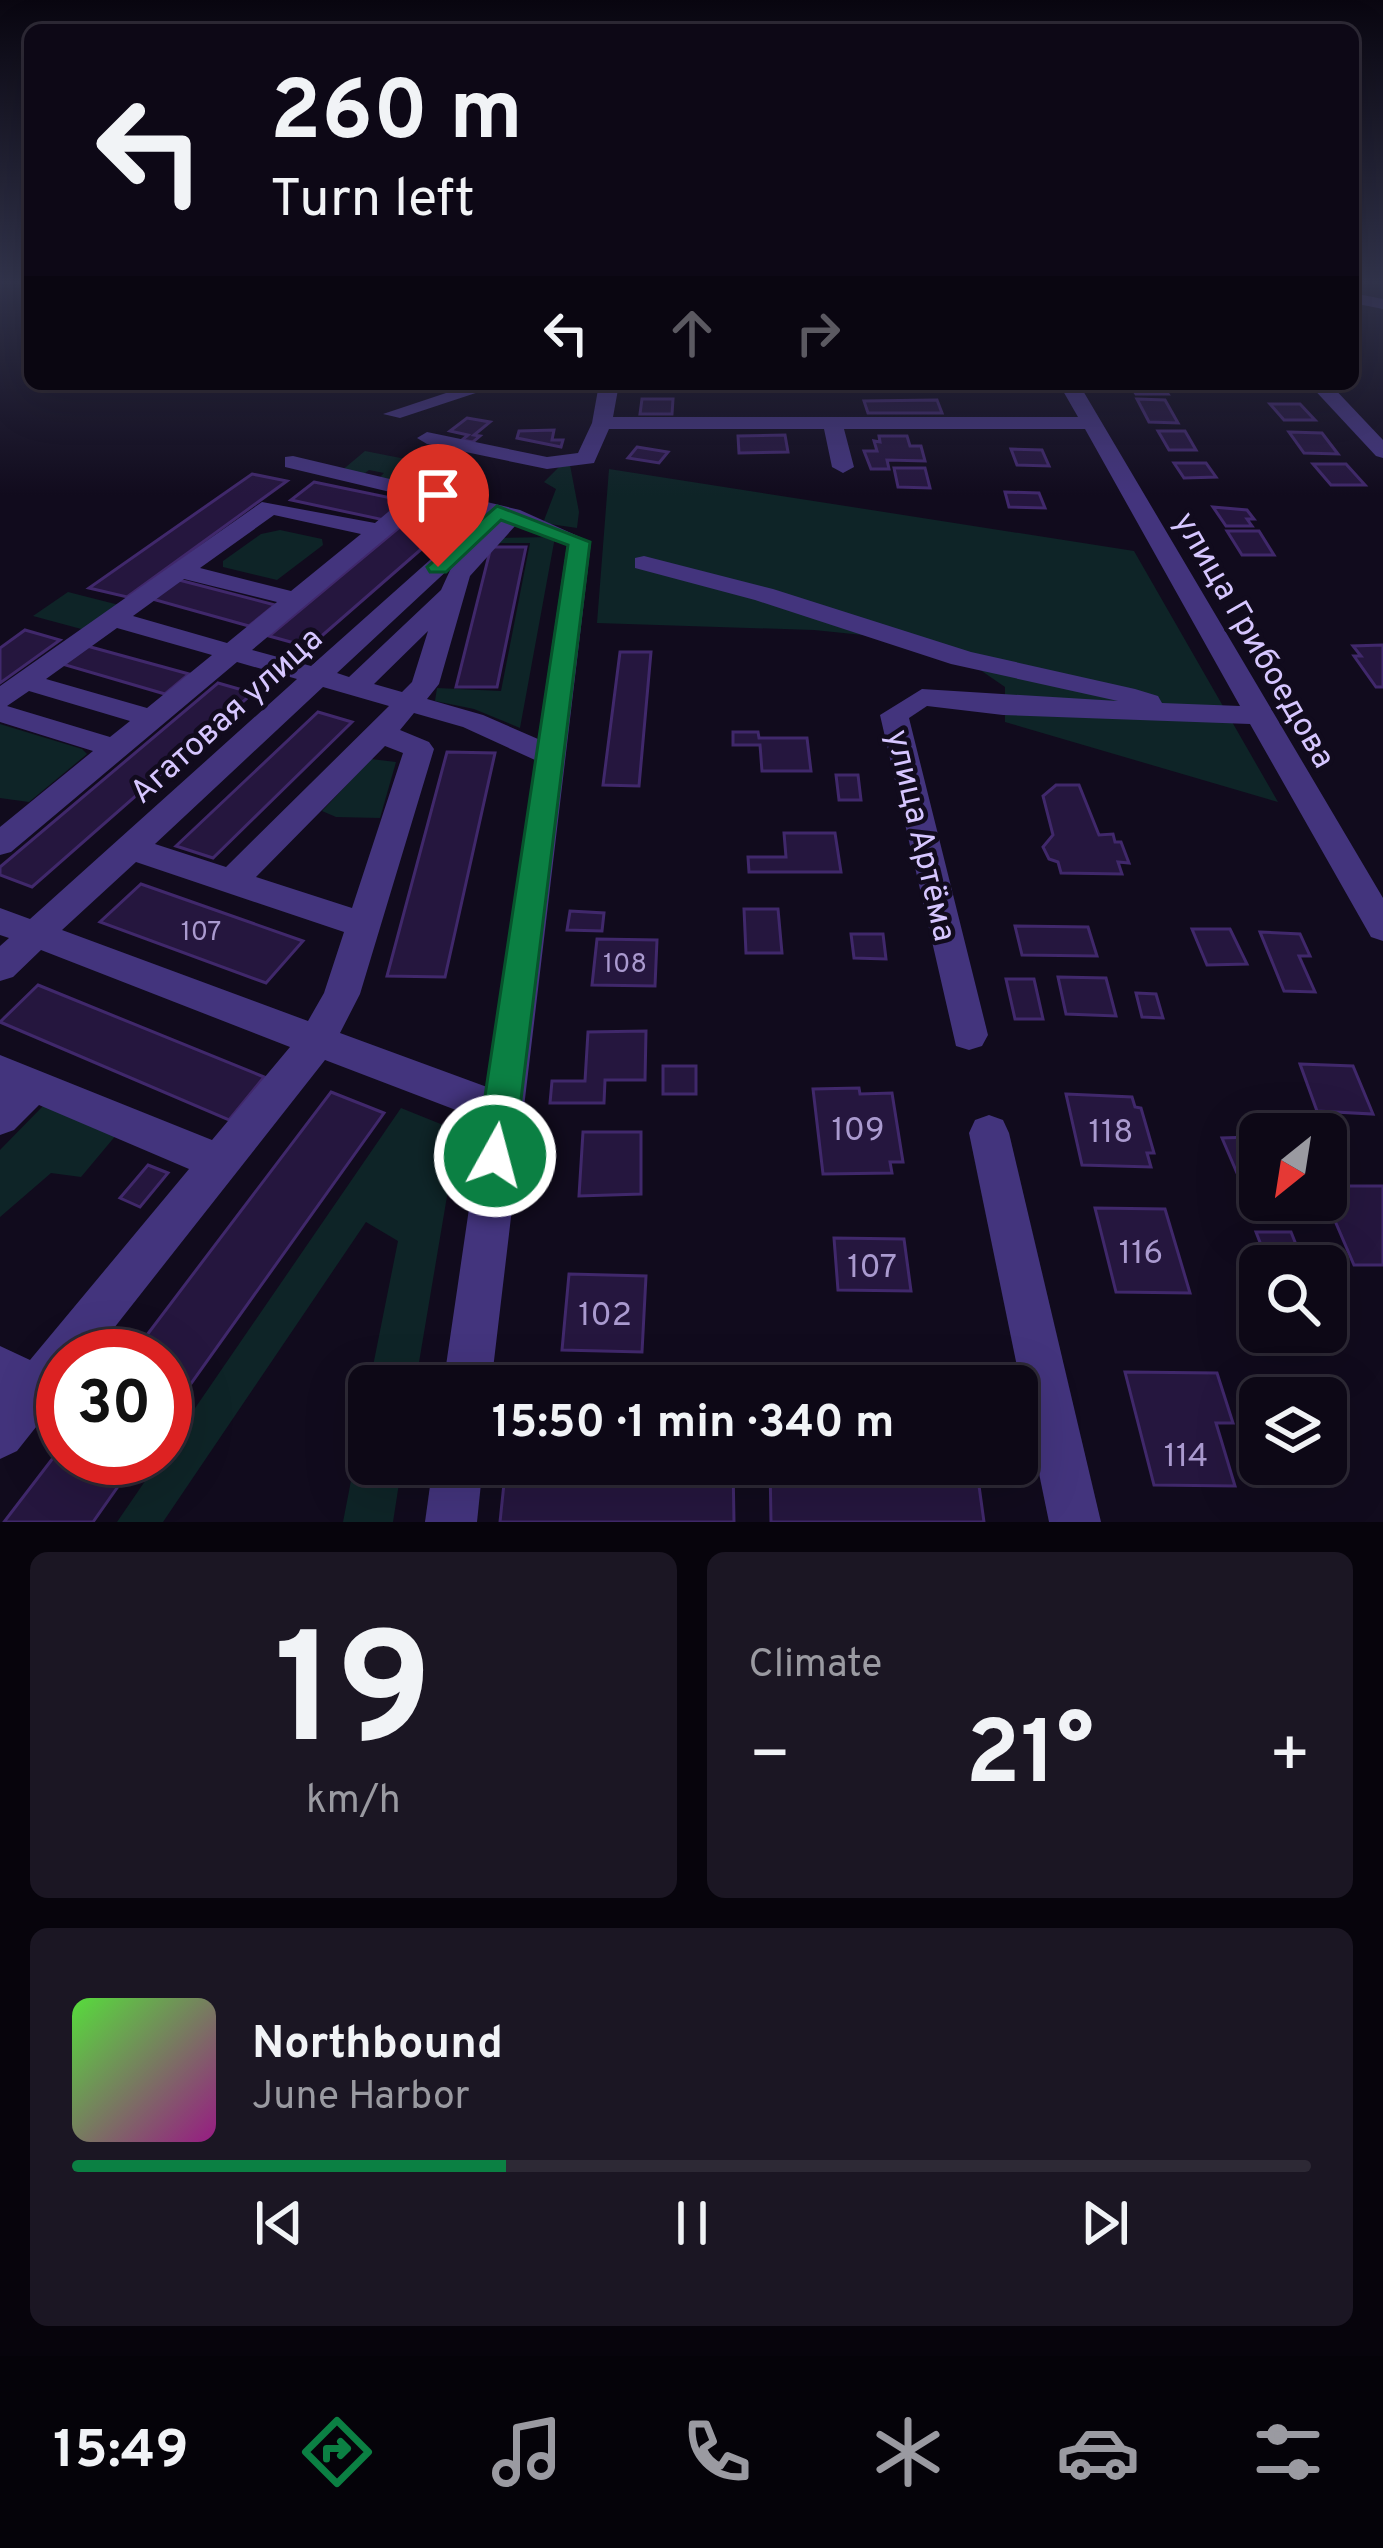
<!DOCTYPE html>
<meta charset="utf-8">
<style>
body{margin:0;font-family:Overpass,sans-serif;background:#1b1623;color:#f1f3f6;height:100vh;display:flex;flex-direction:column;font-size:45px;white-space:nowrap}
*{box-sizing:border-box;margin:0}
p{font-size:39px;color:#9a9aa1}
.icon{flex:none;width:66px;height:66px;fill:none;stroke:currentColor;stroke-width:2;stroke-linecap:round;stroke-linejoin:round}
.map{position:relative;height:1522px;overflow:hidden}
.sheet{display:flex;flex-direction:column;gap:30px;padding:30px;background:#07040c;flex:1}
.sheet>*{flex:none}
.guide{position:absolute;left:24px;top:24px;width:1335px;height:366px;border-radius:18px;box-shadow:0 12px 48px #0002,0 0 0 3px #2d2935;background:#0d0816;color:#f1f3f6;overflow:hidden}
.needle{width:78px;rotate:210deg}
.buttons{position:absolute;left:1239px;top:1113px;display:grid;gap:24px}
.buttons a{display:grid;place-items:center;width:108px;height:108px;border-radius:18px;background:#0d0816;box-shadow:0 12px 48px #0002,0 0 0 3px #2d2935;font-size:60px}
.speed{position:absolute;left:36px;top:1329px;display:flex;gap:24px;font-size:60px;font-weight:700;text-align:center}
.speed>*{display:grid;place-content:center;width:156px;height:156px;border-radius:50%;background:#0d0816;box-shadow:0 12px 48px #0002,0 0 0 3px #2d2935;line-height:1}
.speed .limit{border:18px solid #d22;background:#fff;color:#111}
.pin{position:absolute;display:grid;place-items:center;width:102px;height:102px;color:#fff;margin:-123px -51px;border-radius:50% 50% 50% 0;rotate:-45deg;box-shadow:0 0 12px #0007}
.pin .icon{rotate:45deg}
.me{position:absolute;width:132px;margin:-66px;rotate:7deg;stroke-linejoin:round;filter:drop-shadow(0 0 9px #0008)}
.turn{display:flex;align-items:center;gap:42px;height:252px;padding:0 48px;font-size:54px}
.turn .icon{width:156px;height:156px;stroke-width:2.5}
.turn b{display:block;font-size:84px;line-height:102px}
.lanes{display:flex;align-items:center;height:114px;padding:0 48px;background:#0003;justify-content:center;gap:60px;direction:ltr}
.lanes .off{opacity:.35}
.big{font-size:90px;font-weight:700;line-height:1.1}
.sheet .tile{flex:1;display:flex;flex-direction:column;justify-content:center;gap:18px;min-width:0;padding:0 42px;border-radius:18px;background:#1b1623}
.sheet .dial{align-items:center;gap:0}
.dial b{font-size:156px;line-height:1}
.song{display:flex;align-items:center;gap:36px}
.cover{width:144px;height:144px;border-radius:18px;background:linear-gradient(135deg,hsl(110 70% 55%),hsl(310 70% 35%))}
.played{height:12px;border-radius:6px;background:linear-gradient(90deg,#0b8043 35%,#2d2935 35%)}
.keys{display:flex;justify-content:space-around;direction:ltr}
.heat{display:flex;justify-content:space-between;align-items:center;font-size:66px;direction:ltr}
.sheet .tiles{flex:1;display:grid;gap:30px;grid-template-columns:1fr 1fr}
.tile:last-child{grid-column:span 2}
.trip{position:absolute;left:348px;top:1365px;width:690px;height:120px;border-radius:18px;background:#0d0816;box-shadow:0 12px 48px #0002,0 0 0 3px #2d2935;font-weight:700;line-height:120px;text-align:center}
.tab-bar{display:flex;height:192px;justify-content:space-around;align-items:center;background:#050309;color:#9a9aa1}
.tab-bar .icon{width:84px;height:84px}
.tab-bar .active{color:#0b8043}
.tab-bar b{font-size:54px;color:#f1f3f6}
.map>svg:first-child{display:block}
.green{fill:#0e2427}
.building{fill:#25163e;stroke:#40286b;stroke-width:3}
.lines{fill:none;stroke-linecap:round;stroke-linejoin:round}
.minor{fill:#43347d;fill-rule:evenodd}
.route{fill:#0b8043;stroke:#07532c;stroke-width:3}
.labels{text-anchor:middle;stroke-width:9;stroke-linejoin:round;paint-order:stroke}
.number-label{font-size:27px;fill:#aa9acf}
.street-label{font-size:33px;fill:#d6c6ff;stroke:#110b1d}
.near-number-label{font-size:33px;fill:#aa9acf}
</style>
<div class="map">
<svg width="1383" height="1522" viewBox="0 0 1383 1522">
<rect width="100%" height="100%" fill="#110b1d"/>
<g class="green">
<polygon points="365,451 426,463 401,485 378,479 384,473 369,470 361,476 340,472"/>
<polygon points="570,465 579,512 577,528 543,523 556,489 544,482 559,467"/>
<polygon points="609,469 1134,551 1278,802 1005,722 1005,687 941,643 814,630 597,623"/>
<polygon points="280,530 322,539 323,545 277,580 223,567 223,561 261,534"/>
<polygon points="555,537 520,728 474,709 435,701 437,688 501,691 530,543 487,543 492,538"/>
<polygon points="68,592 119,605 85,630 33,616"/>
<polygon points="0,724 82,749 87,754 29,802 0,798"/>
<polygon points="371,759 396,762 380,818 336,817 322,811"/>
<polygon points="43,1106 117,1134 81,1177 51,1173 0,1217 0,1150"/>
<polygon points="401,1108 458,1131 415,1386 369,1386 398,1241 366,1222 163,1522 117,1522"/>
<polygon points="369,1388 369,1464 402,1464 393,1522 343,1522"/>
</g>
<g class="building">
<polygon points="1129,384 1161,384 1168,394 1136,394"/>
<polygon points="642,399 673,399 672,414 640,414"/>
<polygon points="1137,399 1165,400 1178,423 1149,422"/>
<polygon points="937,400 942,413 868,413 864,401"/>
<polygon points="1270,404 1300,404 1315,420 1284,420"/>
<polygon points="467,418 490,422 474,435 480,436 473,442 462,440 468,435 450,431"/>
<polygon points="554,430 552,440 563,440 561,447 517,438 519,431"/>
<polygon points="1158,431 1185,431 1196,450 1169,450"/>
<polygon points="1289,432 1322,433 1338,454 1304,453"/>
<polygon points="785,435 788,452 739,453 738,436"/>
<polygon points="879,436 907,436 910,446 921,446 925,461 887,460 889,469 871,469 864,451 877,451 874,441 880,442"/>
<polygon points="637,447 668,452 659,463 628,458"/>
<polygon points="1011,449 1042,450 1049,466 1017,465"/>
<polygon points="1174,463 1206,463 1216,477 1184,478"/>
<polygon points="1313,464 1346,464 1365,485 1331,485"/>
<polygon points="894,468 925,468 930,488 898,487"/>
<polygon points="252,474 287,481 127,597 89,588"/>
<polygon points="314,482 406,501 384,520 291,500"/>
<polygon points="1005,492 1039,493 1045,508 1009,507"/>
<polygon points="1213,507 1247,510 1254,519 1247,519 1252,526 1226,526"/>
<polygon points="420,510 457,518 309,647 269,636"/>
<polygon points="1227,531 1259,531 1274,555 1242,555"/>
<polygon points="491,547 526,547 497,687 456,687"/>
<polygon points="179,580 275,605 249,626 152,599"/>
<polygon points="25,630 60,640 0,683 0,648"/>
<polygon points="1383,645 1383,687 1376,687 1354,656 1361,656 1353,646"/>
<polygon points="87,646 189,674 165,694 62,664"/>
<polygon points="620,652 651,652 639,786 603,785"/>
<polygon points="218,683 253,693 32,887 0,875 0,867"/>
<polygon points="318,712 352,722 213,858 176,846"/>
<polygon points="733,732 758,732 759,738 807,738 811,771 762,771 760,745 733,745"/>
<polygon points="447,752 495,753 445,977 387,976"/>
<polygon points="836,775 858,775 861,800 839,800"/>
<polygon points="1056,785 1079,785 1099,835 1113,834 1115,842 1121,842 1129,863 1118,862 1122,874 1061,873 1058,862 1049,859 1043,847 1053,835 1043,796"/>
<polygon points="784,833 835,833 841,872 749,872 748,857 786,857"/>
<polygon points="141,884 303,941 266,983 100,922"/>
<polygon points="744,909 778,909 782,953 746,953"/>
<polygon points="570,911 604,913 602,931 567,930"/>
<polygon points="1015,926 1088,927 1097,956 1022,955"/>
<polygon points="1192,929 1230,929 1247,964 1207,965"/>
<polygon points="1260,932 1300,934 1310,956 1299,956 1315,992 1284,991"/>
<polygon points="851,934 883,934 886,959 854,958"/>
<polygon points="597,939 657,940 655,986 592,985"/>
<polygon points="1058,977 1106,978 1116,1016 1066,1014"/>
<polygon points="1006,979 1034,979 1043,1019 1015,1019"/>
<polygon points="38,985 264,1077 229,1120 0,1022"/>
<polygon points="1136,993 1156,994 1163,1018 1142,1017"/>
<polygon points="646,1031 645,1080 605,1080 604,1103 550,1103 552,1081 585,1081 588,1032"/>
<polygon points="1300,1064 1353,1066 1373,1114 1317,1111"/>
<rect x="663" y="1066" width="33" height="28"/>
<polygon points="859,1088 860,1094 892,1093 903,1162 890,1162 892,1173 823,1174 813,1089"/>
<polygon points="331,1092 384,1113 165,1420 165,1356 131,1356"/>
<polygon points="1066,1094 1132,1097 1135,1107 1141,1108 1154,1153 1147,1153 1151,1167 1082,1165"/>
<polygon points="583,1132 641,1132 641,1194 579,1196"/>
<polygon points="1252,1137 1260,1157 1260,1173 1237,1173 1222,1138"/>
<polygon points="148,1165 168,1173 140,1207 120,1198"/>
<polygon points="1326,1186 1383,1186 1383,1265 1354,1265 1326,1200"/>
<polygon points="1095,1208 1165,1209 1190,1293 1116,1292"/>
<polygon points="1256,1232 1291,1232 1303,1262 1268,1263"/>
<polygon points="834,1238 904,1239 911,1291 838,1290"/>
<polygon points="569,1274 646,1276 642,1352 562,1350"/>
<polygon points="1125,1372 1217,1373 1233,1423 1216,1423 1235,1486 1154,1485"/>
<polygon points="63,1445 63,1458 138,1458 93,1522 4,1522"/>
<polygon points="506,1464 733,1464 734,1522 500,1522"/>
<polygon points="770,1464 976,1464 984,1522 771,1522"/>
</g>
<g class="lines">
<g class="minor">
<polygon points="1353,293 1383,299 1383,309 1353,303"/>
<polygon points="473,384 503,384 400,418 383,414"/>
<polygon points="599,384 619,384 613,417 1078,417 1059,384 1079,384 1383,898 1383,941 1371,937 1250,724 1003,715 927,706 909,718 988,1035 982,1046 969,1050 956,1046 880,715 922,689 1118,701 951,664 755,600 635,568 635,558 644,556 773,589 971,652 1135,689 1158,696 1162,703 1240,706 1085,429 844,429 854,467 843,473 832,467 824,429 609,429 594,463 547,469 427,444 417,438 427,432 547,457 578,453 592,423"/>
<polygon points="1309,384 1330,384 1383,440 1383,458 1376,456"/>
<path d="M293,456L520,510L591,542L491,1386H443L482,1120L325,1060L92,1356H63V1393L17,1451L0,1459V1346L30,1360L189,1169L39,1105L14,1130L0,1135V1055L212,1140L290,1047L41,950L13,977L0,981V946L9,938L0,935V908L30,919L297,679L237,662L11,852L0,855V827L93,751L0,722V686L262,502L375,523L407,496L285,467V457ZM429,502L496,518L477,539L466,533L458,535L311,666L252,650ZM274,515L361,534L291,591L200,568ZM516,525L567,545L538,739L483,715L427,699L439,684L470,576ZM452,566L441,590L349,677L337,673ZM184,579L277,602L227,643L133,616ZM117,628L212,655L147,708L46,679ZM428,631L412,682L402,692L374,684ZM323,687L389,706L226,867L155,844ZM29,691L130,721L110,737L7,706ZM414,713L463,727L535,760L487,1087L340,1033L360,994L434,749L429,742L400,730ZM385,746L403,753L352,908L256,877ZM136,862L344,932L324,993L308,1021L62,930Z"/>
<polygon points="989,1115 1003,1120 1009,1133 1101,1522 1049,1522 969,1133 975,1120"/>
<polygon points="433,1464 483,1464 477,1522 425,1522"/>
</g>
</g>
<linearGradient id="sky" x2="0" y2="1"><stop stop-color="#090610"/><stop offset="0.57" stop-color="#32344c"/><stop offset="1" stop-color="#32344c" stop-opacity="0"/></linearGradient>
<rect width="1383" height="495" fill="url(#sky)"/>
<polygon class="route" points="497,506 590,542 514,1156 509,1168 495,1173 482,1168 476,1156 568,545 501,520 446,572 430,572 427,567"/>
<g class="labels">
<g class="number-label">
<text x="201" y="940">107</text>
<text x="625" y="972">108</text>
</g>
<g class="street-label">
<text transform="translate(1256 639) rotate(60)" y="12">улица Грибоедова</text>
<text transform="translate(225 714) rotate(-42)" y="12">Агатовая улица</text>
<text transform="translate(923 835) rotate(77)" y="12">улица Артёма</text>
</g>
<g class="near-number-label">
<text x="858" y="1140">109</text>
<text x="1111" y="1142">118</text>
<text x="1141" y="1263">116</text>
<text x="872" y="1277">107</text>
<text x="605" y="1325">102</text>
<text x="1186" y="1466">114</text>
</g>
</g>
</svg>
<div class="buttons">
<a><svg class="needle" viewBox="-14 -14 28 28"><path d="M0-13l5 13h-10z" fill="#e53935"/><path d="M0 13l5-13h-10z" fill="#9a9aa1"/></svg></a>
<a><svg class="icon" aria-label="search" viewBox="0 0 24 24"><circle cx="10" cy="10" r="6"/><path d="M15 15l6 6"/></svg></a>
<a><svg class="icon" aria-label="layers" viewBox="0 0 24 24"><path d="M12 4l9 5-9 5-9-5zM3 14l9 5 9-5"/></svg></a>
</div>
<div class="speed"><div class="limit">30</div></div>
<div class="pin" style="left:438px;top:567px;background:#d93025"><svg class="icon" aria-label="arrive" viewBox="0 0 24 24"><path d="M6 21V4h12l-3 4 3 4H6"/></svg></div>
<svg class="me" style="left:495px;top:1156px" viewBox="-20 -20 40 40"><circle r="17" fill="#0b8043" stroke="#fff" stroke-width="3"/><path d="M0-11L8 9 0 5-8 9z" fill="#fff"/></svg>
<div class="trip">15:50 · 1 min · 340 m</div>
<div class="guide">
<div class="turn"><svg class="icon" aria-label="left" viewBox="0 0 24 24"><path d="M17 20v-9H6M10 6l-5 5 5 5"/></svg><div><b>260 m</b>Turn left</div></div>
<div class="lanes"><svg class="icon" aria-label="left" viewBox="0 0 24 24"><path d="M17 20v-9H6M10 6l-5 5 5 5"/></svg><svg class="icon off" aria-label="ahead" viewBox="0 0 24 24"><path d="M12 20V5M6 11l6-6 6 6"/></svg><svg class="icon off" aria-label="right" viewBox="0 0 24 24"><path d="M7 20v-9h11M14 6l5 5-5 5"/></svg></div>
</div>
</div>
<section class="sheet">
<div class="tiles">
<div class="tile dial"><b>19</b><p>km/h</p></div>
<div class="tile"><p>Climate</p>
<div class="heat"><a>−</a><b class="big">21°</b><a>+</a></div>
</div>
<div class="tile">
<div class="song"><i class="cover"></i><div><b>Northbound</b><p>June Harbor</p></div></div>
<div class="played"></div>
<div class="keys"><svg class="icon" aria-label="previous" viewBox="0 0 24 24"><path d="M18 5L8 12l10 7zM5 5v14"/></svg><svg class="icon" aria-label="pause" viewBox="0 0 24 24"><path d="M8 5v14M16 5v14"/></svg><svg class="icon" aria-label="next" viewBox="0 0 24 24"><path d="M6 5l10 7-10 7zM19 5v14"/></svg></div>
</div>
</div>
</section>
<nav class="tab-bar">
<b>15:49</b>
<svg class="icon active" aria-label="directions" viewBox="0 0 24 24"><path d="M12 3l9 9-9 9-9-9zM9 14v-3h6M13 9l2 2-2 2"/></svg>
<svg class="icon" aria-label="music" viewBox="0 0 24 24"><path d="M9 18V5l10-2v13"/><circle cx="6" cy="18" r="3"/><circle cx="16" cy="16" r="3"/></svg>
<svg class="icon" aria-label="phone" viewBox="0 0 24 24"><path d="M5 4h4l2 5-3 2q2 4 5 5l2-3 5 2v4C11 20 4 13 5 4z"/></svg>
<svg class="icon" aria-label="climate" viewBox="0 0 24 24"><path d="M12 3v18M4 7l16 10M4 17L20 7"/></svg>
<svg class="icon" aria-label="car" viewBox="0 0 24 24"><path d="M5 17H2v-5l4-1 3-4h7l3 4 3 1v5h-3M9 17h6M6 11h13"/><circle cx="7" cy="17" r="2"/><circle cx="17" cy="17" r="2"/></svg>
<svg class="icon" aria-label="filters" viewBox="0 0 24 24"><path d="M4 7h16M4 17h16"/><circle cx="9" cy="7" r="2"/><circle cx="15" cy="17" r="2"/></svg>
</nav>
